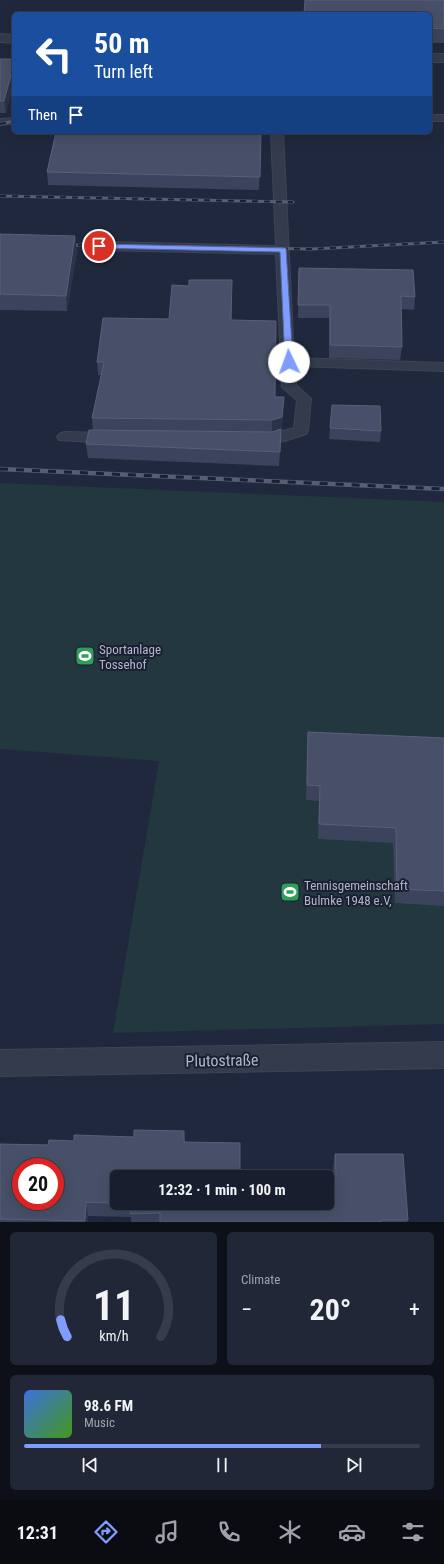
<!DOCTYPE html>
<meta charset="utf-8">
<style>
body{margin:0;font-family:"Roboto Condensed",sans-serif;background:#212736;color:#f1f3f6;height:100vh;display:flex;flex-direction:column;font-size:15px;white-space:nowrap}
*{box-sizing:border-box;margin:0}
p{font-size:13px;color:#9fa2aa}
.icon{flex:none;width:22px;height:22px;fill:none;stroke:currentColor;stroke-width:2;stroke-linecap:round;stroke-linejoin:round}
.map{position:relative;height:1222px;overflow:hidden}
.side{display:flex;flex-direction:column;gap:10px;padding:10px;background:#0d1019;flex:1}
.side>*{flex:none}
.hud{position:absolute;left:12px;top:12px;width:420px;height:122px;border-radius:6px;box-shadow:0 4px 16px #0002,0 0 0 1px #363c4a;background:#1a4fa0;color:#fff;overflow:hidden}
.speed{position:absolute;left:12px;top:1158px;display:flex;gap:8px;font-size:20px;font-weight:700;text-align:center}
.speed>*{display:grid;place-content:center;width:52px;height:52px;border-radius:50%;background:#181e2e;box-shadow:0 4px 16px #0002,0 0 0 1px #363c4a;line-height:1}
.speed .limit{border:6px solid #d22;background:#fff;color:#111}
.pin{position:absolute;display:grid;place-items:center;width:34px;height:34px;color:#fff;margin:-17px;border:2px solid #fff;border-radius:50%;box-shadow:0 1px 4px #0007}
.me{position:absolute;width:44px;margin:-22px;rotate:357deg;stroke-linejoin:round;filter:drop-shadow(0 0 3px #0008)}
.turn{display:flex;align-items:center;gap:14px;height:84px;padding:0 16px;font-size:18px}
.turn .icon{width:52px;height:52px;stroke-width:2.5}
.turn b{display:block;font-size:28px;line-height:34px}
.then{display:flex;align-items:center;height:38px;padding:0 16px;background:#0003;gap:8px;font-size:15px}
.big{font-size:30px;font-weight:700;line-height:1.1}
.side .tile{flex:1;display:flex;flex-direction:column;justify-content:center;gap:6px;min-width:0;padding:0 14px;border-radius:6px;background:#212736}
.side .dial{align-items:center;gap:0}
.dial svg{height:104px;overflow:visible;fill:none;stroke:#363c4a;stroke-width:7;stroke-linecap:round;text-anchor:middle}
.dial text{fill:#f1f3f6;stroke:none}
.song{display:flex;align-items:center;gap:12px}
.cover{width:48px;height:48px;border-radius:6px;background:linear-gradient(135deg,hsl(220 70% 55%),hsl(100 70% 35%))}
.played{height:4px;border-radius:2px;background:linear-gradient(90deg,#7f9dff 75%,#363c4a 75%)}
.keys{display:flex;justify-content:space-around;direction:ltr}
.heat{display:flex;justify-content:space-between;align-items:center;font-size:22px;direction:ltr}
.side .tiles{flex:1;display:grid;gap:10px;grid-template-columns:1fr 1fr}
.tile:last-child{grid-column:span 2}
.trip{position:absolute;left:110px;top:1170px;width:224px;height:40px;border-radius:6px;background:#181e2e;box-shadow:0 4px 16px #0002,0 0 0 1px #363c4a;font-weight:700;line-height:40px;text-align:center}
.tabs{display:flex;height:64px;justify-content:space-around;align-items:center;background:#0a0c12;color:#9fa2aa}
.tabs .icon{width:28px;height:28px}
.tabs .on{color:#7f9dff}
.tabs b{font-size:18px;color:#f1f3f6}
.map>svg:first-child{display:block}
.green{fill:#22373e}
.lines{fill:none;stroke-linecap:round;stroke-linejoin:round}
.service-casing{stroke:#3e4456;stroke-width:2}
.minor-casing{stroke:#3e4456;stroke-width:2}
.service{fill:#343b4d;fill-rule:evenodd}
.minor{fill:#343b4d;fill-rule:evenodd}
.rail-far1-casing{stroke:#565e75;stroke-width:3}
.rail-casing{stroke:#565e75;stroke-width:4.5}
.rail-far1{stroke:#1a2032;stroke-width:2;stroke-dasharray:6;stroke-linecap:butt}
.rail{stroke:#1a2032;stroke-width:3;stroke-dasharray:8;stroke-linecap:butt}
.wall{fill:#3b445c}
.shaded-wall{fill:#2b334b}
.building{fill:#475068;stroke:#586077;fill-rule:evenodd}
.route{fill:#7f9dff;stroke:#5366a6}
.labels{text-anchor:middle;stroke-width:4;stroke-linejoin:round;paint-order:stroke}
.poi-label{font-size:13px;fill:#b0b6c9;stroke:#1a2032;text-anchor:start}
.near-street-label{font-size:16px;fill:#b0b6c9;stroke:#1a2032}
</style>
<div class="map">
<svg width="444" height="1222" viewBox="0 0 444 1222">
<rect width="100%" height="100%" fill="#20283d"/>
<polygon class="green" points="0,483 444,502 444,1024 113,1033 159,761 0,749"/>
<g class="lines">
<defs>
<g id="service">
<rect x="430" y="115" width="14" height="6"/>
<polygon points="14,118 14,124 0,125 0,119"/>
<path d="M271,132H283L294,358L444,363V371L295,366L296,385L311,399L308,431L306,434C290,439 272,447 255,442L253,439L255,436L272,434L294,428L297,400L282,387L276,254L99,250L95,249L93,246L95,243L99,242L276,246Z"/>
<polygon points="64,432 109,433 114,435 116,438 114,441 109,443 59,440 57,437 59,434"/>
</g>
<g id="minor">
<polygon points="0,34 14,35 14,43 0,42"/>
<rect x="430" y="54" width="14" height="8"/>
<polygon points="444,1042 444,1068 0,1076 0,1050"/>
</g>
</defs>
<use href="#service" class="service-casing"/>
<use href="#minor" class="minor-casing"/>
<use href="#service" class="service"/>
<use href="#minor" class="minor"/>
<defs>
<g id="rail-far1">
<polyline points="0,124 14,121"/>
<polyline points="0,196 293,202"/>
<polyline points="66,245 312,249 444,242"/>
</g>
<polyline id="rail" points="0,469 444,489"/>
</defs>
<use href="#rail-far1" class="rail-far1-casing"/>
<use href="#rail" class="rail-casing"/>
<use href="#rail-far1" class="rail-far1"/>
<use href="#rail" class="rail"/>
</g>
<g class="wall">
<polygon points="444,0 444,43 430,43 430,14"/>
<polygon points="0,59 14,59 14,91 13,91 13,86 6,113 0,113"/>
<polygon points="261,132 259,190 48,185 47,172"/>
<polygon points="0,234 75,236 77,251 67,311 0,310"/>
<polygon points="299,268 415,297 414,310 401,309 402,347 400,360 329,358 329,318 298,318"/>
<polygon points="232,293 231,320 275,397 284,397 279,466 88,458 86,444 93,430 92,418 102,375 98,375 97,362 169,319"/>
<polygon points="332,405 381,431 380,442 329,439"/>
<polygon points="308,732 444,738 444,906 395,903 393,843 318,839 319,801 306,800 307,747"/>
<polygon points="184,1131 185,1142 240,1173 333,1174 333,1168 335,1154 408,1220 407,1222 131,1222 131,1217 88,1216 88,1222 0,1222 0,1144 48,1145 74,1141 134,1137"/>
</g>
<g class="shaded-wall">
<polygon points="14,64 14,78 12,78 13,86 6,113 4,101"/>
<polygon points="75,236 77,251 67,311 66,296"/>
<polygon points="284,397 283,410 279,466 280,452 272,432 272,420"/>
<polygon points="86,1202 88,1216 88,1222 85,1222 85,1221"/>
</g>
<g class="building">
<polygon points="305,0 444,0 444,29 430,28 430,14 304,14"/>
<polygon points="0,59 14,59 14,64 4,101 0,101"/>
<polygon points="14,72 14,78 12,78"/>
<polygon points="56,132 261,132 260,177 47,172"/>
<polygon points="0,234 75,236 66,296 0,294"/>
<polygon points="299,268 413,270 415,297 401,296 402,347 330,345 330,305 298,305"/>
<polygon points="189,280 232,280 231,320 276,321 275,397 284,397 282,417 272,420 92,418 104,362 97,362 103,318 169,319 172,285 189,286"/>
<polygon points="332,405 380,406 381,431 330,428"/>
<polygon points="281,429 280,452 86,444 89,430 272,432"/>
<polygon points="308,732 444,738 444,891 397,889 396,828 319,824 320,786 307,785"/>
<path d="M134,1130L184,1131V1142L240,1143V1173L336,1174L335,1154H403L408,1220H381V1222H160V1213L130,1214L131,1204L86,1202L85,1221L0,1219V1144L48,1145L49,1140L74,1141V1135L134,1137ZM21,1167H55V1201H21ZM117,1177H327V1203H117Z"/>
</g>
<polygon class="route" points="99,244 286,248 293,362 289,364 285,362 280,252 96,248 96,245"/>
<defs>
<symbol id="stadium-square" viewBox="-11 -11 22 22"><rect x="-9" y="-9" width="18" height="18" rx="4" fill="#2e9e5b" stroke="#1a2032"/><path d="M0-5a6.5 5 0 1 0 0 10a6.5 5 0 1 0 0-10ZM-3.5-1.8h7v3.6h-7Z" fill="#fff"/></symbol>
</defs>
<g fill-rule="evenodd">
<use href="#stadium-square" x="74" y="645" width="22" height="22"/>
<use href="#stadium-square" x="279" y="881" width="22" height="22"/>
</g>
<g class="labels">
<g class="poi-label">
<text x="99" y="654">Sportanlage<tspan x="99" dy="15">Tossehof</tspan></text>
<text x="304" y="890">Tennisgemeinschaft<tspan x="304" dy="15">Bulmke 1948 e.V,</tspan></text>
</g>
<g class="near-street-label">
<text transform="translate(222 1060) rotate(-1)" y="6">Plutostraße</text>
</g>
</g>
</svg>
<div class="speed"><div class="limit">20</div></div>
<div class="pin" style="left:99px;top:246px;background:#d93025"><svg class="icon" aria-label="arrive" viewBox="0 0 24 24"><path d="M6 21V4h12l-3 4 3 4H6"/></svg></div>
<svg class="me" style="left:289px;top:362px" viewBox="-20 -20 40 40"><circle r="19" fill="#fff"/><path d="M0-13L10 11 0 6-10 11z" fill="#7f9dff"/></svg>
<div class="trip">12:32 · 1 min · 100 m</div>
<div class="hud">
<div class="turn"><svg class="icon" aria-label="left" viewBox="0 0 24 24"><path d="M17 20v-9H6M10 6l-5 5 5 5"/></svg><div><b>50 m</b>Turn left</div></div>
<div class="then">Then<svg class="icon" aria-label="arrive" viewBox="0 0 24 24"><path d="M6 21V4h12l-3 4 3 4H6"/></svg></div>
</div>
</div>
<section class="side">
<div class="tiles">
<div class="tile dial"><svg viewBox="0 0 100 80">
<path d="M14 69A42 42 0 1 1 86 69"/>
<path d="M14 69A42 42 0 0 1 9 56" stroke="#7f9dff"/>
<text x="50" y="56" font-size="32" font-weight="700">11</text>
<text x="50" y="72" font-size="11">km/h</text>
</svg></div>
<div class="tile"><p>Climate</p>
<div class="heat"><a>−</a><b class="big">20°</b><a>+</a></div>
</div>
<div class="tile">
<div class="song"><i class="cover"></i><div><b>98.6 FM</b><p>Music</p></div></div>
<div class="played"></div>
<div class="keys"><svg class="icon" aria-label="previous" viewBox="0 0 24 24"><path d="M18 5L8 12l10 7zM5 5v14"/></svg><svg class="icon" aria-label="pause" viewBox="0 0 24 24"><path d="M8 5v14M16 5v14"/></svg><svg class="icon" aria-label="next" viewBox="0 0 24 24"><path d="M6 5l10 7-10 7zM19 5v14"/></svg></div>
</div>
</div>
</section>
<nav class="tabs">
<b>12:31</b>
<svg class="icon on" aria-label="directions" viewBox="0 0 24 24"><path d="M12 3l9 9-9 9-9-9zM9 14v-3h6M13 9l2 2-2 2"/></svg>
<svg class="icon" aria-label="music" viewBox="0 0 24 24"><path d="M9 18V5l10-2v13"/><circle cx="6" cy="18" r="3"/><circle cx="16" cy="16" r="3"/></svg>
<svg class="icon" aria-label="phone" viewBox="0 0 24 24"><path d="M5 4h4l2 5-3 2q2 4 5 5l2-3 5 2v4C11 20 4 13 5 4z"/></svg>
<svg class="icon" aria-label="climate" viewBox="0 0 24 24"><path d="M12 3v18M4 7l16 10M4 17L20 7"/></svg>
<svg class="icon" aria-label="car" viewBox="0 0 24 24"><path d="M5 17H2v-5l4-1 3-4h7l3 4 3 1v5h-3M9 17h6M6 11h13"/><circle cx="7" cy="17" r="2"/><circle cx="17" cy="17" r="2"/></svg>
<svg class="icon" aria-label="filters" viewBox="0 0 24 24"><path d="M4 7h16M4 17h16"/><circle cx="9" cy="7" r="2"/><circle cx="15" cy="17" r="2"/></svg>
</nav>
